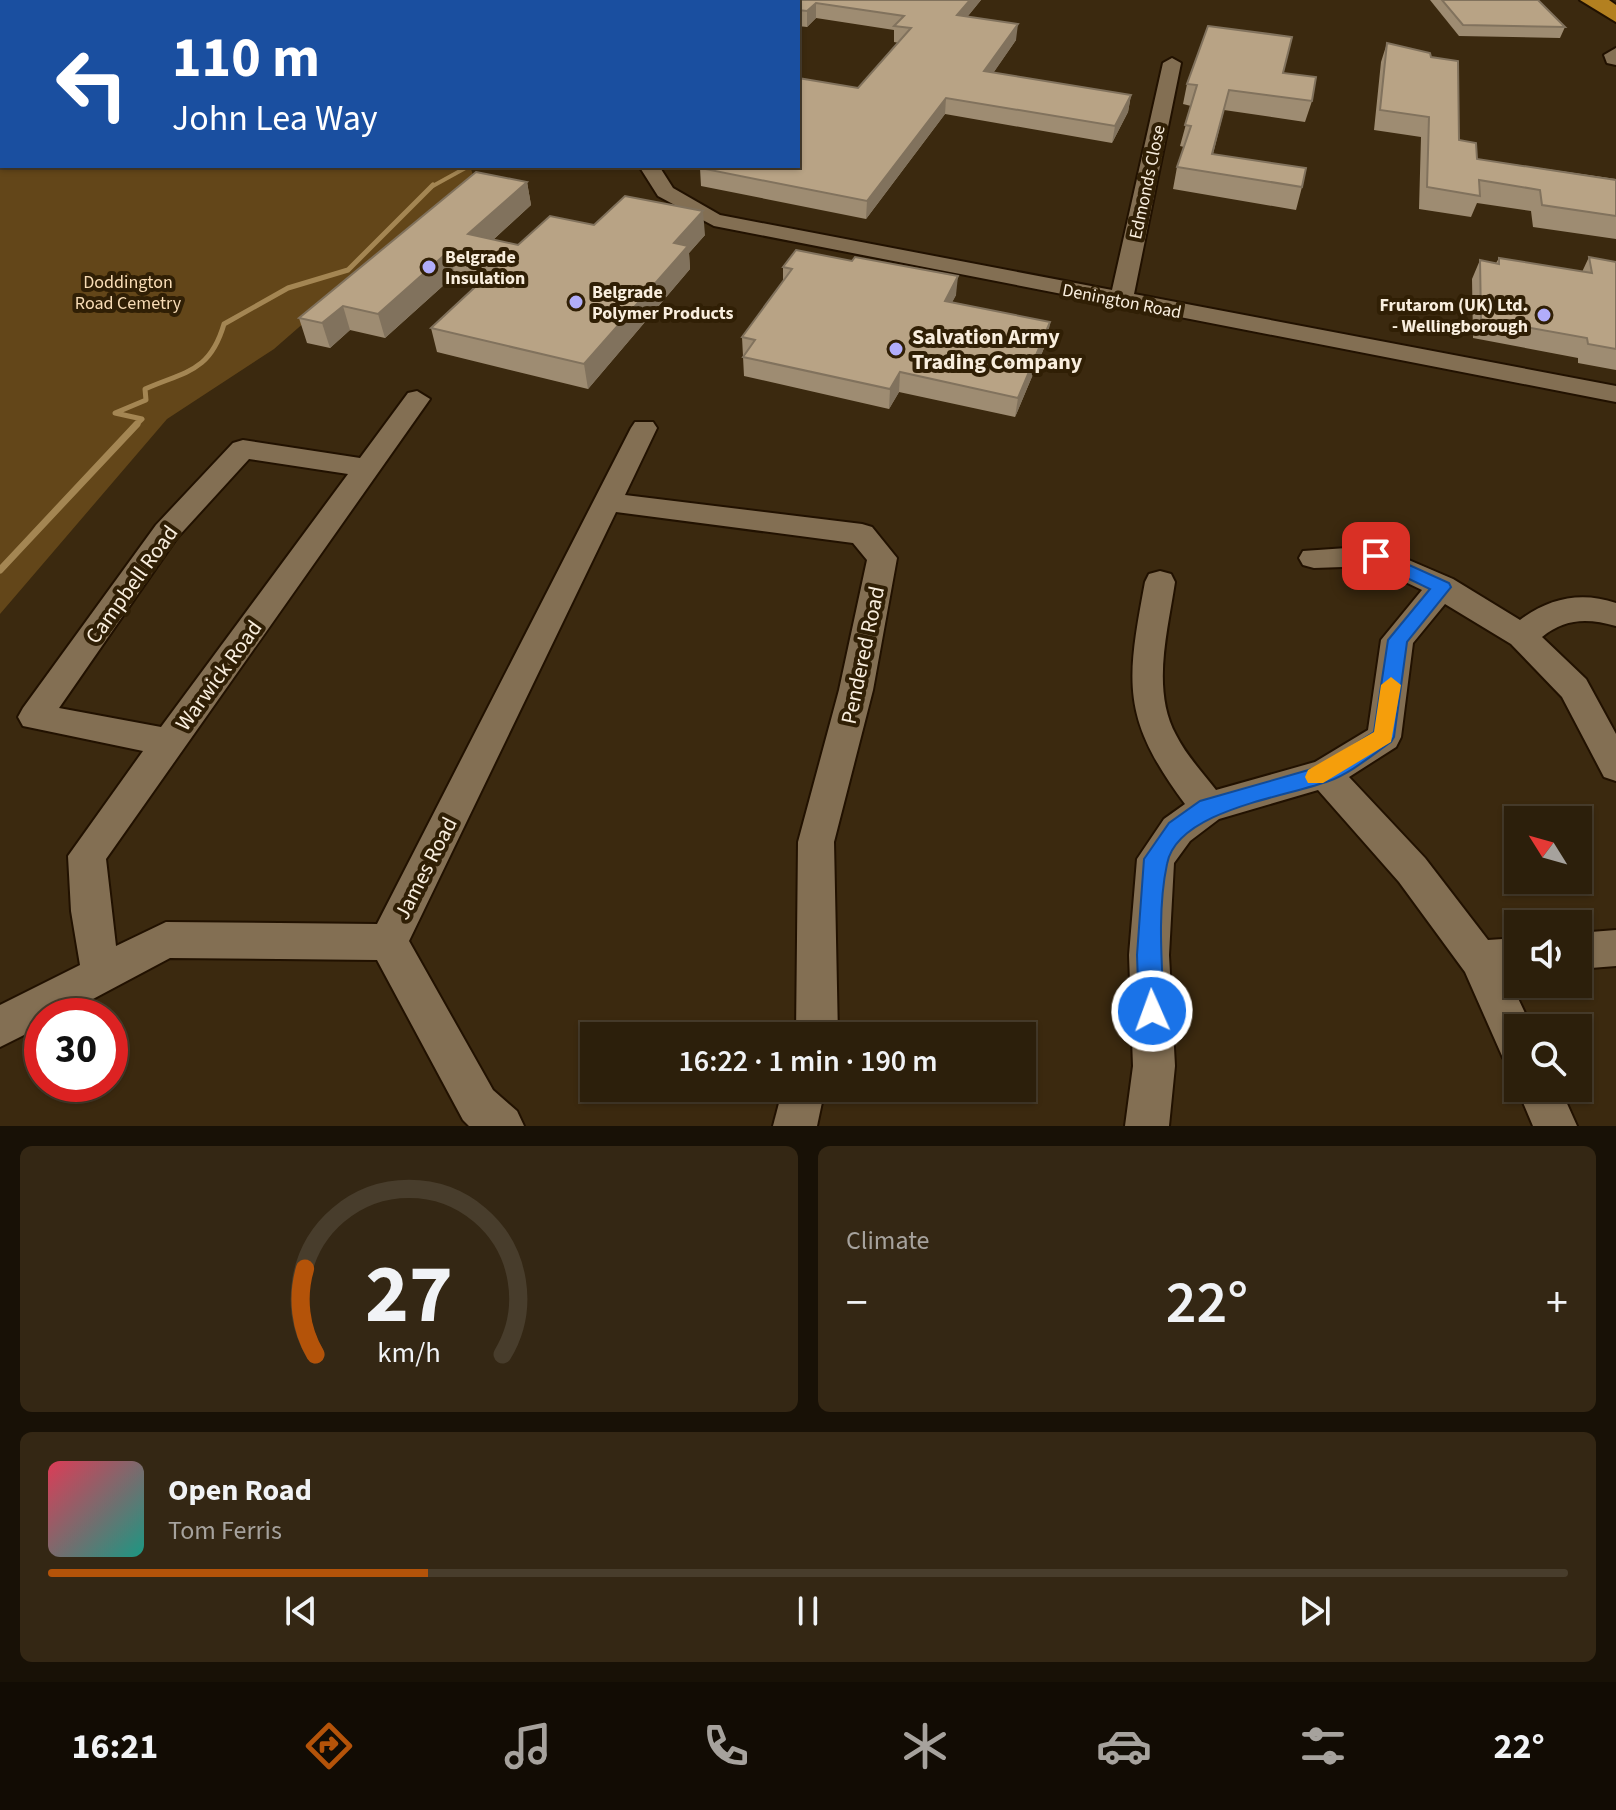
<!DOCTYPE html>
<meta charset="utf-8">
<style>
body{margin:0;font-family:"Source Sans 3",sans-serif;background:#342714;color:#f1f3f6;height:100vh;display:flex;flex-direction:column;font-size:30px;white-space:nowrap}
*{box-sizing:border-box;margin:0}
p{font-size:26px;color:#a6a29d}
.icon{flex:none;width:44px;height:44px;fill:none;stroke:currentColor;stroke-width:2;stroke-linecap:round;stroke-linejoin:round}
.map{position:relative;height:1126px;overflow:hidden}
.details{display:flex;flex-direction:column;gap:20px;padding:20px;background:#181106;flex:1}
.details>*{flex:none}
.banner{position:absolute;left:0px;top:0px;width:800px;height:168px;box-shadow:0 2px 6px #0004,0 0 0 2px #483d2c;background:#1a4fa0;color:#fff;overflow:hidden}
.needle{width:52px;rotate:307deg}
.fabs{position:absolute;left:1504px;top:806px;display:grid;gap:16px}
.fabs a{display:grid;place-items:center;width:88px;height:88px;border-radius:0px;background:#2c1f0b;box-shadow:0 2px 6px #0004,0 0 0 2px #483d2c;font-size:40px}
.speed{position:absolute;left:24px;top:998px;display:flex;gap:16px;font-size:40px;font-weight:700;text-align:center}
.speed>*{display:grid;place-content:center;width:104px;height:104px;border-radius:50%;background:#2c1f0b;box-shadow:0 2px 6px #0004,0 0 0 2px #483d2c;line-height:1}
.speed .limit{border:12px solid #d22;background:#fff;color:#111}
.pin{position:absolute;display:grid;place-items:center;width:68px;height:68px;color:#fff;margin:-34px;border-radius:16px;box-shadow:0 4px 12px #0006}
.me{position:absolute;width:88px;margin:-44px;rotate:358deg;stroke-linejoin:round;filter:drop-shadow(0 0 6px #0008)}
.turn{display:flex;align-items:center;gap:28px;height:168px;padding:0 40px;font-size:36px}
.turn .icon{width:104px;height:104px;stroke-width:2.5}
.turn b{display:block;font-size:56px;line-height:68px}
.big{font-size:60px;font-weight:600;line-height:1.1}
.details .widget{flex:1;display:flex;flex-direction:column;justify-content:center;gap:12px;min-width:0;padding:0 28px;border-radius:12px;background:#342714}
.details .dial{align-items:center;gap:0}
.dial svg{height:208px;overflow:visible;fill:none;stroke:#483d2c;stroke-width:7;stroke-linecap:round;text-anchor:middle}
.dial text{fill:#f1f3f6;stroke:none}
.song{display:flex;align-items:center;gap:24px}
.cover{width:96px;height:96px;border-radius:12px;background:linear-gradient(135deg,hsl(350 70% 55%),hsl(170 70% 35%))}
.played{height:8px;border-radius:4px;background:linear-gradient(90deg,#b45309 25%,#483d2c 25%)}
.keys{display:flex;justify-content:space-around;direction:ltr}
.heat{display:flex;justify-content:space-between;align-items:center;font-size:44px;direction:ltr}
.details .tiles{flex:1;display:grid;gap:20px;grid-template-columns:1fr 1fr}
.widget:last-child{grid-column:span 2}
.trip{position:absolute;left:580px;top:1022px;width:456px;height:80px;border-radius:0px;background:#2c1f0b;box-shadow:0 2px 6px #0004,0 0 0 2px #483d2c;font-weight:600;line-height:80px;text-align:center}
.tabs{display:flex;height:128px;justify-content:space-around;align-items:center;background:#120c04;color:#a6a29d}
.tabs .icon{width:56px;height:56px}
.tabs .current{color:#b45309}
.tabs b{font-size:36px;color:#f1f3f6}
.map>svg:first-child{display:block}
.green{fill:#634619}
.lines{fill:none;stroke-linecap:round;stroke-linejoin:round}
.stream-far2{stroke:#a48653;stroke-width:4}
.stream-far1{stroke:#a48653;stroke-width:5}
.stream{stroke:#a48653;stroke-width:7}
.minor-casing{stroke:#211100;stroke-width:4}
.secondary-casing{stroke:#211100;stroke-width:4}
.trunk-casing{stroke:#211100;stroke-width:4}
.minor{fill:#836f53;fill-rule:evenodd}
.secondary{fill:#836f53;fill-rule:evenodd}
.trunk{fill:#b38020;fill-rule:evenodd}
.wall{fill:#9e8c72}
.shaded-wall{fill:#81725d}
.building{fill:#b8a385;stroke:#81725d;stroke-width:2}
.route{fill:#1a73e8;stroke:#114b97;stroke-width:2}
.slow{fill:#f59e0b}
.poi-dot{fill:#b1adfa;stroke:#301f05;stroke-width:3}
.labels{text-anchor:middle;stroke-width:8;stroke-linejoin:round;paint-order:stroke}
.far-street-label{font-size:18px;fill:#f9eede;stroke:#301f05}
.far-poi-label{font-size:18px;font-weight:bold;fill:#f9eede;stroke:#301f05;text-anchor:start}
.far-park-label{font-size:18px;fill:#f8dcb6;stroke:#301f05}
.poi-label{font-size:22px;font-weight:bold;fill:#f9eede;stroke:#301f05;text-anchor:start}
.street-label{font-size:22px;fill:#f9eede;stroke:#301f05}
</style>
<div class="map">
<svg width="1616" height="1126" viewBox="0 0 1616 1126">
<rect width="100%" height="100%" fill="#3b290f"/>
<polygon class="green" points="0,0 328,0 2,2 2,166 470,166 473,175 274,349 167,419 0,614"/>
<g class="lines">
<polyline class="stream-far2" points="431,187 469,166"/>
<path class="stream-far1" d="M135,426L142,419L115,413L146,400L145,389C186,371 210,372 224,324L288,288L348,270L433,185"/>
<polyline class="stream" points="0,570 137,424"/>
<defs>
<g id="minor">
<rect x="668" y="0" width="16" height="2"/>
<polygon points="1172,58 1181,63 1134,294 1616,386 1616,402 714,226 658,196 639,166 659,166 673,188 720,215 1112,290 1163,63"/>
<path d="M417,391L430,399L106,859L116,946L166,922L377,924L631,428L635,422H653L657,428L625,495L862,524L872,527L897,558L873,690L834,842L838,1036H796L798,842L839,690L867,560L853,543L616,512L409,941L493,1090L517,1111L524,1126H469L463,1120L377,960L170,958L61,1016H42V1026L0,1047V1005L80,965L71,911L68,856L143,751L23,726L18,717L23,708L156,525L233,443L243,440L360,458L408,393ZM249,459L348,474L161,727L59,708L176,539Z"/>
<path d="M1376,546L1453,579L1520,620C1549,598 1581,591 1616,603V626C1588,618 1565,618 1542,637L1586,679L1616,734V781L1604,777L1562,697L1511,644L1445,604L1413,643L1401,737L1396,747L1349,777L1425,858L1488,940L1518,938V974L1507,975L1532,1028H1518V1064L1503,1058L1465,972L1399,882L1318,790L1219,819L1190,841L1174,863L1169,955L1175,1066L1169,1126H1125L1133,1066L1129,955L1137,859L1164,819L1185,804C1121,718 1126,683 1145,582L1149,574L1160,571L1171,574L1175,582C1168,630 1151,689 1176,735C1186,755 1202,772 1216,790L1315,762L1368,730L1381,640L1422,590L1372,566L1314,568L1303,565L1299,558L1303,551Z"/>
<polygon points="1616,930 1616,966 1578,969 1578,933"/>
<polygon points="1518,1085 1518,1088 1560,1088 1577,1126 1533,1126 1517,1088"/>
<polygon points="783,1088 825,1088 817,1126 773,1126"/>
</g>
<polygon id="secondary" points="1616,48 1616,65 1607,63 1604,55"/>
<polygon id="trunk" points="1580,0 1609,0 1616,5 1616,22"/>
</defs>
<use href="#minor" class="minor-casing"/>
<use href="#secondary" class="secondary-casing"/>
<use href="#trunk" class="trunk-casing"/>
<use href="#minor" class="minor"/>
<use href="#secondary" class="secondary"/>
<use href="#trunk" class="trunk"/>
</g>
<g class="wall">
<rect x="356" y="0" width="92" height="2"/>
<polygon points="981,0 967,17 1016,40 993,73 1131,95 1128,112 1112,143 945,114 866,219 701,186 700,168 858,88 899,43 894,42 894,30 816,18 807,27 798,26 798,2"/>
<polygon points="1430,0 1538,0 1565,27 1560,38 1459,36"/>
<polygon points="1387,43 1431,57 1459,140 1477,159 1616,179 1616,239 1533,227 1531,211 1477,203 1471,217 1419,209 1421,137 1374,130 1381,62"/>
<polygon points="1283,73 1312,101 1305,122 1224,110 1213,154 1302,187 1296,210 1173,189 1177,167 1184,147 1180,146 1191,106 1183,104 1187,84"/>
<polygon points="527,182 531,205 493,240 518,245 594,225 705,235 689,253 690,269 588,389 437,352 431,328 482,281 455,275 385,338 350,330 330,348 307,343 299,318"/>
<polygon points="1589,257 1616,262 1616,370 1578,363 1578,358 1473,338 1472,279 1480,260 1496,263 1499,258 1582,272"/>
<polygon points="783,267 956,295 952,302 1050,322 1047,341 1015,417 899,392 889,409 744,376 742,337 783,281"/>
</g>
<g class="shaded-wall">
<polygon points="970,0 981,0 956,31 957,15"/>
<polygon points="816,3 816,18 807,27 807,11"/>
<polygon points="1018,24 1016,40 983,88 984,71"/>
<polygon points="1131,95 1128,112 1112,143 1115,126"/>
<polygon points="946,98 945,114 866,219 867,201"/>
<polygon points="527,182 531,205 475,256 468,234"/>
<polygon points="703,211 705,235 689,253 690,269 588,389 584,364 674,243"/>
<polygon points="449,251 455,275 385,338 378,314"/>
<polygon points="958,276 956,295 943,320 945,301"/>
<polygon points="343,306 350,330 330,348 322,323"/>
<polygon points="1050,322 1047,341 1015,417 1018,398"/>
<polygon points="900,372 899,392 889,409 890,389"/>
</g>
<g class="building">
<rect x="382" y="0" width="58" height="2"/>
<polygon points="743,0 970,0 957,15 1018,24 984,71 1131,95 1115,126 946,98 867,201 700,168 702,166 798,166 798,78 858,88 911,28 894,26 904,16 816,3 807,11 798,10 798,2 741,2"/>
<polygon points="1442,0 1538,0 1565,27 1463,25"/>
<polygon points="1208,26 1292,37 1283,73 1316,77 1312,101 1229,90 1212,154 1306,168 1302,187 1177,167 1191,126 1185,125 1197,85 1187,84"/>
<polygon points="1387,43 1430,53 1431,57 1458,61 1459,140 1476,143 1477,159 1616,180 1616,216 1542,205 1540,190 1479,180 1480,196 1427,187 1429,117 1380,110"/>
<polygon points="476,172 527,182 468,234 518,245 550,216 594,225 625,196 703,211 674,243 688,246 584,364 431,328 502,262 449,251 378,314 343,306 322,323 299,318"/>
<polygon points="796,250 852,261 855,257 958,276 945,301 1050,322 1018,398 900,372 890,389 743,357 755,340 742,337 792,269 783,267"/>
<polygon points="1589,257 1616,262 1616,349 1588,344 1587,338 1481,319 1480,260 1499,264 1499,258 1592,273"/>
</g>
<path class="route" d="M1376,550L1449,583L1451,587L1407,642L1394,737L1391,742C1372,755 1351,773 1329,781C1286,797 1177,810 1167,864C1157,911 1162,964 1164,1011L1161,1019L1152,1023L1143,1019L1139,1011L1137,955L1144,859L1169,823L1200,801L1319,767L1374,732L1388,640L1430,589L1370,560V551Z"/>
<polygon class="slow" points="1391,677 1401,685 1391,742 1323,783 1308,783 1305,777 1308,770 1374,732 1381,685"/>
<g class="poi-dot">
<circle cx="429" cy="267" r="8"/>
<circle cx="576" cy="302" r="8"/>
<circle cx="1544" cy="315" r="8"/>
<circle cx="896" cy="349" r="8"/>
</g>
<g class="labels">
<g class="far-street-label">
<text transform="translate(1147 182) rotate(-78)" y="6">Edmonds Close</text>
<text transform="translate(1122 301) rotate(11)" y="6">Denington Road</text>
</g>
<g class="far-poi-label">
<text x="445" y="263">Belgrade<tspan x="445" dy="21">Insulation</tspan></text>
<text x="592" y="298">Belgrade<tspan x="592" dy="21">Polymer Products</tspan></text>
<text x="1528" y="311" text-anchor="end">Frutarom (UK) Ltd.<tspan x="1528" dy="21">- Wellingborough</tspan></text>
</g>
<g class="far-park-label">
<text x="128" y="288">Doddington<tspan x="128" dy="21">Road Cemetry</tspan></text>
</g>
<g class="poi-label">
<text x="912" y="344">Salvation Army<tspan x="912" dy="25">Trading Company</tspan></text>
</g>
<g class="street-label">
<text transform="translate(131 584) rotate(-54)" y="8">Campbell Road</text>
<text transform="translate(862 655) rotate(-78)" y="8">Pendered Road</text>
<text transform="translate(218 675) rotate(-54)" y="8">Warwick Road</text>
<text transform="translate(425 868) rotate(-63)" y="8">James Road</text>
</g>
</g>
</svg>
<div class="fabs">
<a><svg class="needle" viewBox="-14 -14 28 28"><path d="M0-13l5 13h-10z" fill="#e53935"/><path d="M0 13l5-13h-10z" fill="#a6a29d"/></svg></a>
<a><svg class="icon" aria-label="sound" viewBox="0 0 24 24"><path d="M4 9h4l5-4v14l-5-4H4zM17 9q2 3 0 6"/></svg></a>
<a><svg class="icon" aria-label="search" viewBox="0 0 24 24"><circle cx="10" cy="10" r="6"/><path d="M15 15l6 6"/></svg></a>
</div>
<div class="speed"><div class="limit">30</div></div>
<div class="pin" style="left:1376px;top:556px;background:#d93025"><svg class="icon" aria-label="arrive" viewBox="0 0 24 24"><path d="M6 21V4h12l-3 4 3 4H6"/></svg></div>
<svg class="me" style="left:1152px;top:1011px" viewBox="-20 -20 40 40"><circle r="17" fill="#1a73e8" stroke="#fff" stroke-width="3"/><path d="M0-11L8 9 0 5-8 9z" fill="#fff"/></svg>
<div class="trip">16:22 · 1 min · 190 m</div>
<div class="banner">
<div class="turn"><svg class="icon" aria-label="left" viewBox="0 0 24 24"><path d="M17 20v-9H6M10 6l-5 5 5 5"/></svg><div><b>110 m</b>John Lea Way</div></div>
</div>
</div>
<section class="details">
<div class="tiles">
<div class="widget dial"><svg viewBox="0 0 100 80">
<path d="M14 69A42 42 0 1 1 86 69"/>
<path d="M14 69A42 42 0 0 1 10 36" stroke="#b45309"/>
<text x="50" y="56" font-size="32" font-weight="700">27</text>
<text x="50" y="72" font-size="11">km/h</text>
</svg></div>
<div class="widget"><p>Climate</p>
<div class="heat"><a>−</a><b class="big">22°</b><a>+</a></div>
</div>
<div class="widget">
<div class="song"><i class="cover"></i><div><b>Open Road</b><p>Tom Ferris</p></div></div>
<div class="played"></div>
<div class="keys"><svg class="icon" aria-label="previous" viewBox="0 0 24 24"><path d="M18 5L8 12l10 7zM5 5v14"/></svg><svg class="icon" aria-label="pause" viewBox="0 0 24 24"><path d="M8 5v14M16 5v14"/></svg><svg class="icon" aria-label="next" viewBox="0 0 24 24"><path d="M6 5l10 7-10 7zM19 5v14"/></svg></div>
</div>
</div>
</section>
<nav class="tabs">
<b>16:21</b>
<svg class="icon current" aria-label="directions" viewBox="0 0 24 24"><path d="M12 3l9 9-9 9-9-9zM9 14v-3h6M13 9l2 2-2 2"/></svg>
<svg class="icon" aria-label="music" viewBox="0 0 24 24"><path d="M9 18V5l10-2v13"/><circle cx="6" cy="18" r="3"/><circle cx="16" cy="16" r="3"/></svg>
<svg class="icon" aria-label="phone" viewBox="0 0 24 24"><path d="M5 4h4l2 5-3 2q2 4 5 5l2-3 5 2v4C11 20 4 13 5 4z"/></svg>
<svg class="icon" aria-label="climate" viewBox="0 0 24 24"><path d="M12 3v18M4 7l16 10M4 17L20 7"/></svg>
<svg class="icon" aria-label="car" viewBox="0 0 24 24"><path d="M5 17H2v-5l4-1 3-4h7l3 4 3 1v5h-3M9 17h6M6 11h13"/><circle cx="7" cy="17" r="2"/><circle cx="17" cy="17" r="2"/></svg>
<svg class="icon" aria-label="filters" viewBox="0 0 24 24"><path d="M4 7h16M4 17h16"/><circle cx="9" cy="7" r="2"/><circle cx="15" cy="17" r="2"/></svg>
<b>22°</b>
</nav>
